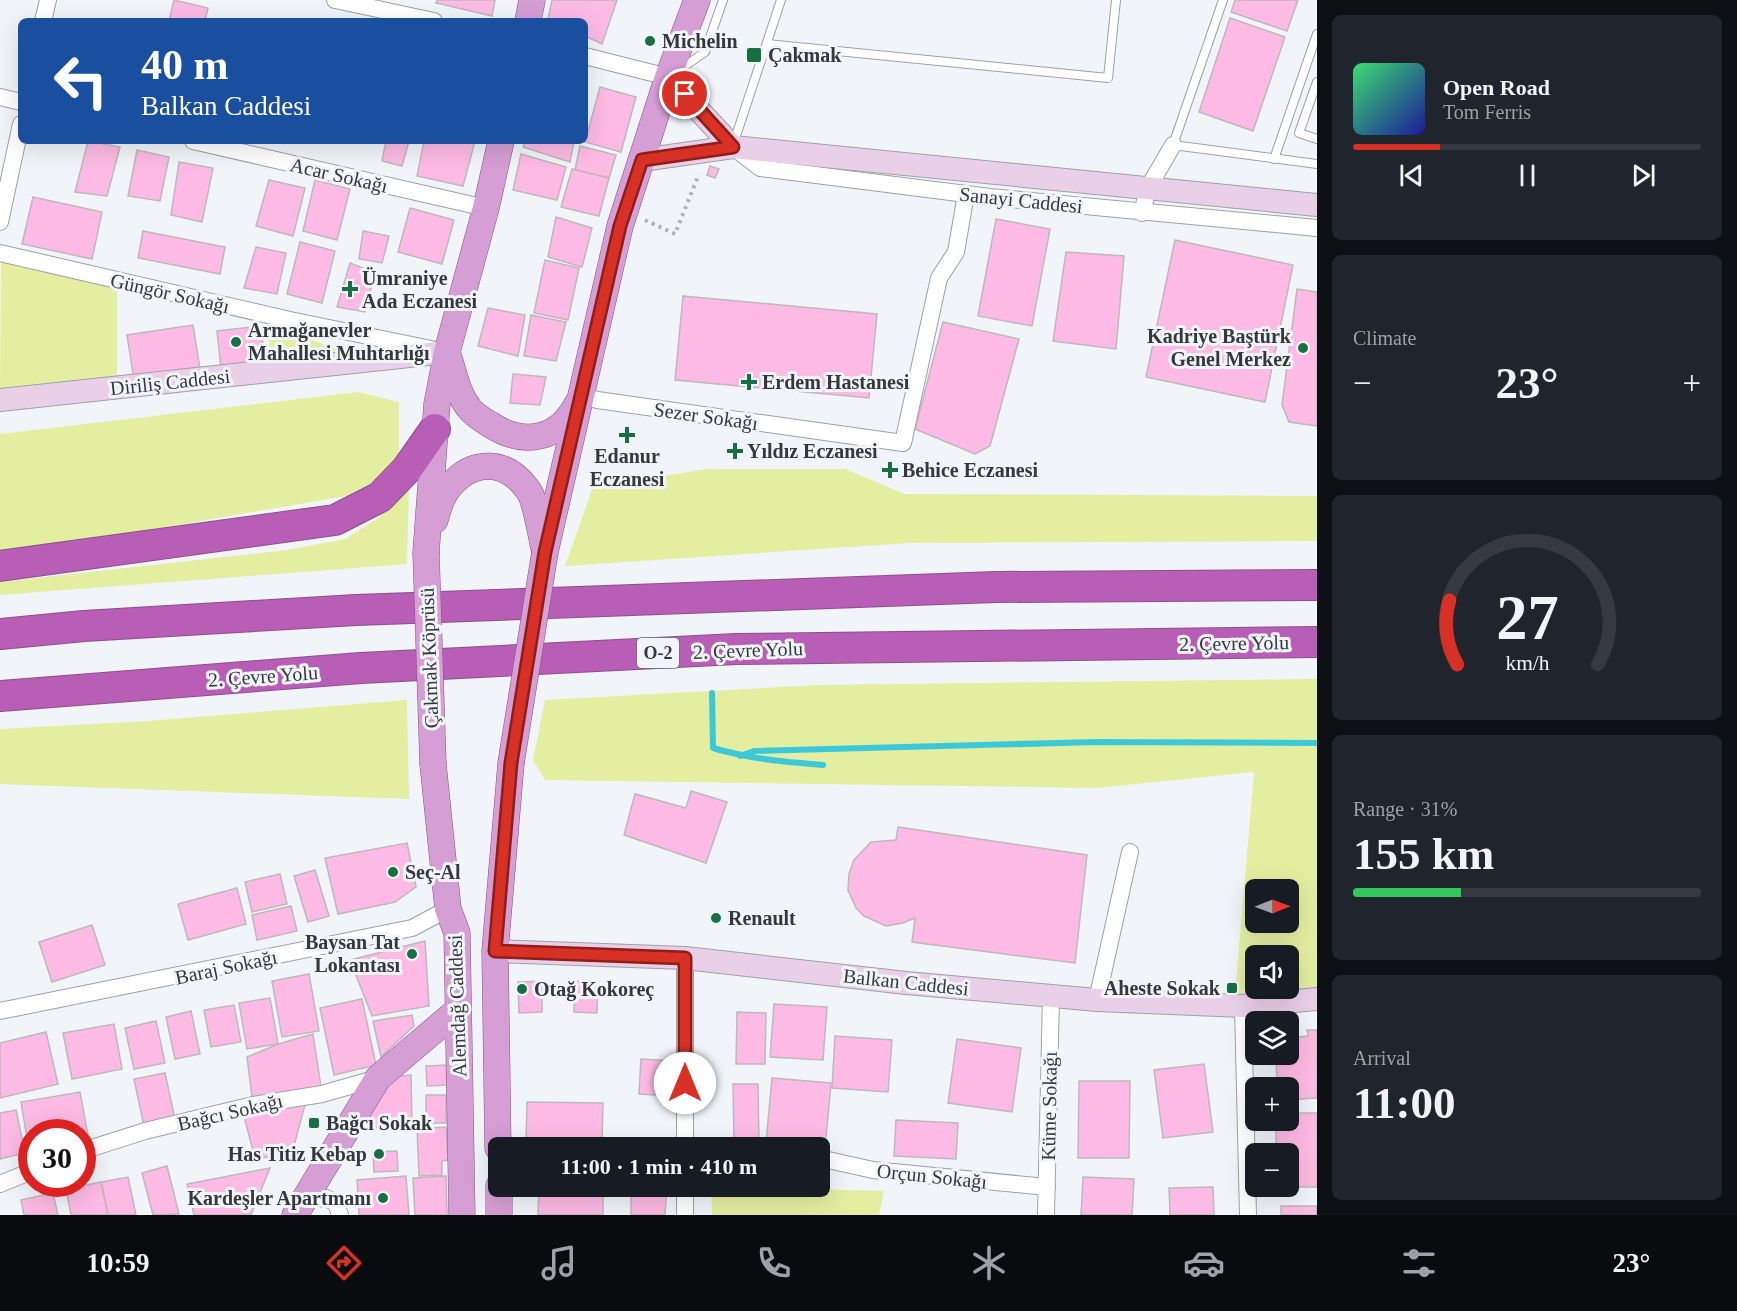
<!DOCTYPE html>
<meta charset="utf-8">
<style>
body{margin:0;font-family:Georgia,serif;background:#20242c;color:#f1f3f6;height:100vh;display:flex;flex-direction:column;font-size:22px;white-space:nowrap}
*{box-sizing:border-box;margin:0}
p{font-size:20px;color:#9ea1a6}
.icon{flex:none;width:33px;height:33px;fill:none;stroke:currentColor;stroke-width:2;stroke-linecap:round;stroke-linejoin:round}
.map{position:relative;flex:1;overflow:hidden}
.drawer{display:flex;flex-direction:column;gap:15px;padding:15px;background:#0d0f14;width:420px}
.drawer>*{flex:none}
.guide{position:absolute;left:18px;top:18px;width:570px;height:126px;border-radius:9px;box-shadow:0 6px 24px #0002;background:#1a4fa0;color:#fff;overflow:hidden}
.needle{width:39px;rotate:89deg}
.fabs{position:absolute;left:1245px;top:879px;display:grid;gap:12px}
.fabs a{display:grid;place-items:center;width:54px;height:54px;border-radius:9px;background:#171b24;box-shadow:0 6px 24px #0002;font-size:30px}
.speed{position:absolute;left:18px;top:1119px;display:flex;gap:12px;font-size:30px;font-weight:700;text-align:center}
.speed>*{display:grid;place-content:center;width:78px;height:78px;border-radius:50%;background:#171b24;box-shadow:0 6px 24px #0002;line-height:1}
.speed .limit{border:9px solid #d22;background:#fff;color:#111}
.pin{position:absolute;display:grid;place-items:center;width:51px;height:51px;color:#fff;margin:-26px;border:3px solid #fff;border-radius:50%;box-shadow:0 2px 6px #0007}
.me{position:absolute;width:66px;margin:-33px;rotate:0deg;stroke-linejoin:round;filter:drop-shadow(0 0 4px #0008)}
.turn{display:flex;align-items:center;gap:21px;height:126px;padding:0 24px;font-size:27px}
.turn .icon{width:78px;height:78px;stroke-width:2.5}
.turn b{display:block;font-size:42px;line-height:51px}
.big{font-size:45px;font-weight:700;line-height:1.1}
.drawer .widget{flex:1;display:flex;flex-direction:column;justify-content:center;gap:9px;min-width:0;padding:0 21px;border-radius:9px;background:#20242c}
.drawer .dial{align-items:center;gap:0}
.dial svg{height:156px;overflow:visible;fill:none;stroke:#363941;stroke-width:7;stroke-linecap:round;text-anchor:middle}
.dial text{fill:#f1f3f6;stroke:none}
.song{display:flex;align-items:center;gap:18px}
.cover{width:72px;height:72px;border-radius:9px;background:linear-gradient(135deg,hsl(140 70% 55%),hsl(240 70% 35%))}
.played{height:6px;border-radius:3px;background:linear-gradient(90deg,#d93025 25%,#363941 25%)}
.keys{display:flex;justify-content:space-around;direction:ltr}
.heat{display:flex;justify-content:space-between;align-items:center;font-size:33px;direction:ltr}
.charge{height:9px;border-radius:4px;background:linear-gradient(90deg,#34c759 31%,#363941 0)}
.trip{position:absolute;left:488px;top:1137px;width:342px;height:60px;border-radius:9px;background:#171b24;box-shadow:0 6px 24px #0002;font-weight:700;line-height:60px;text-align:center}
.tab-bar{display:flex;height:96px;justify-content:space-around;align-items:center;background:#090b0e;color:#9ea1a6}
.tab-bar .icon{width:42px;height:42px}
.tab-bar .selected{color:#d93025}
.tab-bar b{font-size:27px;color:#f1f3f6}
main{display:flex;flex:1;min-height:0}
.map>svg:first-child{display:block}
.green{fill:#e3eea1;fill-rule:evenodd}
.lines{fill:none;stroke-linecap:round;stroke-linejoin:round}
.stream{stroke:#3cc8d9;stroke-width:6}
.building{fill:#fdbae4;stroke:#beb8bb;stroke-width:1.5}
.lane-casing{stroke:#9da1a6;stroke-width:10}
.street-casing{stroke:#9da1a6;stroke-width:18}
.secondary-casing{stroke:#9da1a6;stroke-width:24}
.primary-casing{stroke:#8b508b;stroke-width:27}
.highway-casing{stroke:#8b508b;stroke-width:32}
.path{stroke:#aeb0b4;stroke-width:4;stroke-dasharray:3 4.5;stroke-linecap:butt}
.lane{stroke:#fff;stroke-width:8}
.street{stroke:#fff;stroke-width:16}
.secondary{stroke:#eacfe9;stroke-width:22}
.primary{stroke:#d59ed4;stroke-width:26}
.highway{stroke:#b95eb7;stroke-width:30}
.primary-bridge-casing{stroke:#8b508b;stroke-width:27;stroke-linecap:butt}
.primary-bridge{stroke:#d59ed4;stroke-width:26}
.route-casing{stroke:#8d1f18;stroke-width:15}
.route{stroke:#d93025;stroke-width:10}
.poi-dot{fill:#176f42;stroke:#f1f5fa;stroke-width:2}
.labels{text-anchor:middle;stroke-width:6;stroke-linejoin:round;paint-order:stroke}
.shield{fill:#f1f5fa;stroke:#6e7073;stroke-width:1.5}
.shield-label{font-size:18px;font-weight:bold;fill:#363739}
.poi-label{font-size:20px;font-weight:bold;fill:#363739;stroke:#f1f5fa;text-anchor:start}
.street-label{font-size:20px;fill:#363739;stroke:#f1f5fa}
</style>
<main>
<div class="map">
<svg width="1317" height="1215" viewBox="0 0 1317 1215">
<rect width="100%" height="100%" fill="#f1f5fa"/>
<g class="green">
<polygon points="1,253 117,278 117,388 0,395"/>
<polygon points="268,327 343,350 341,362 270,365"/>
<polygon points="358,392 399,402 399,459 373,482 346,496 62,545 0,551 0,434"/>
<polygon points="707,469 845,469 905,494 1317,496 1317,541 910,543 565,566 593,487"/>
<polygon points="409,485 407,564 0,595 0,582 287,550 345,539 378,518"/>
<path d="M1317,679V992L1235,994L1254,772L1096,788L545,780L533,760L545,700L818,685ZM1256,890H1288V922H1256ZM1256,956H1288V988H1256Z"/>
<polygon points="407,700 409,799 0,784 0,729 147,721"/>
<polygon points="711,1187 730,1187 884,1191 879,1215 712,1215"/>
</g>
<g class="lines">
<g class="stream">
<path d="M712,693L713,748C750,759 786,762 823,765"/>
<polyline points="740,756 754,751 1097,742 1317,743"/>
</g>
</g>
<g class="building">
<polygon points="174,0 208,8 205,21 169,21"/>
<polygon points="437,0 495,0 492,16 436,3"/>
<polygon points="552,0 617,0 602,44 585,36 585,21 553,21 548,19"/>
<polygon points="1235,0 1298,0 1287,31 1231,12"/>
<polygon points="1230,18 1285,37 1253,131 1199,112"/>
<polygon points="600,87 636,97 621,152 585,142"/>
<polygon points="88,141 120,147 107,196 75,192"/>
<polygon points="386,141 409,141 402,166 382,161"/>
<polygon points="424,141 475,141 463,186 417,176"/>
<polygon points="525,141 574,141 570,162 523,147"/>
<polygon points="580,146 616,155 609,178 575,170"/>
<polygon points="137,150 169,157 160,201 128,196"/>
<polygon points="521,154 566,167 557,200 513,190"/>
<polygon points="179,162 213,168 202,222 171,215"/>
<polygon points="710,166 719,169 715,178 707,175"/>
<polygon points="572,169 609,178 599,216 561,207"/>
<polygon points="269,180 305,188 293,236 256,226"/>
<polygon points="315,180 350,189 337,240 303,231"/>
<polygon points="33,197 102,212 92,259 22,244"/>
<polygon points="410,208 454,220 442,264 398,252"/>
<polygon points="556,217 592,228 582,267 548,257"/>
<polygon points="996,219 1050,229 1032,326 978,316"/>
<polygon points="143,231 225,247 220,274 138,258"/>
<polygon points="363,231 389,236 382,263 359,259"/>
<polygon points="1175,240 1293,265 1265,402 1146,377"/>
<polygon points="300,242 335,251 322,303 287,294"/>
<polygon points="256,247 286,253 277,294 244,288"/>
<polygon points="1066,252 1124,256 1116,349 1053,341"/>
<polygon points="545,260 579,268 568,320 534,313"/>
<polygon points="350,263 375,273 365,312 337,307"/>
<polygon points="1297,289 1317,292 1317,426 1289,422 1282,405"/>
<polygon points="683,296 877,314 869,398 675,380"/>
<polygon points="488,308 525,315 518,356 478,346"/>
<polygon points="531,315 566,322 556,361 524,356"/>
<polygon points="943,322 1019,339 990,446 975,454 915,429"/>
<polygon points="193,325 200,369 134,380 127,335"/>
<polygon points="261,326 265,365 221,369 217,331"/>
<polygon points="513,374 546,377 540,405 510,403"/>
<polygon points="691,791 727,802 706,863 624,835 635,794 686,808"/>
<polygon points="898,827 1087,855 1075,963 912,942 915,918 903,923 886,926 864,916 856,908 848,890 849,874 854,860 871,842 896,840"/>
<polygon points="407,843 416,887 395,902 338,914 325,858"/>
<polygon points="315,870 329,916 308,922 294,876"/>
<polygon points="280,874 287,904 252,912 245,882"/>
<polygon points="237,888 246,924 188,940 178,904"/>
<polygon points="291,906 297,931 257,940 252,915"/>
<polygon points="92,925 105,965 52,982 39,942"/>
<polygon points="425,941 429,1006 372,1016 350,960"/>
<polygon points="309,974 319,1031 282,1037 272,981"/>
<polygon points="542,981 542,1012 519,1013 518,982"/>
<polygon points="575,981 598,982 597,1013 574,1012"/>
<polygon points="270,998 278,1044 247,1049 239,1003"/>
<polygon points="362,999 376,1065 334,1075 320,1008"/>
<polygon points="774,1004 827,1007 823,1060 770,1057"/>
<polygon points="234,1005 241,1042 211,1047 204,1010"/>
<polygon points="191,1011 200,1054 175,1059 166,1017"/>
<polygon points="737,1012 766,1013 765,1064 736,1064"/>
<polygon points="412,1015 414,1026 381,1057 373,1021"/>
<polygon points="156,1021 165,1063 134,1069 125,1028"/>
<polygon points="114,1024 122,1069 72,1079 63,1033"/>
<polygon points="1307,1030 1317,1030 1317,1098 1288,1100 1288,1088 1277,1088 1276,1054 1288,1054 1288,1038 1308,1036"/>
<polygon points="46,1032 58,1084 0,1098 0,1043"/>
<polygon points="313,1034 322,1094 253,1105 247,1057 278,1044"/>
<polygon points="835,1036 892,1040 888,1092 832,1088"/>
<polygon points="957,1039 1021,1048 1012,1112 948,1103"/>
<polygon points="641,1059 672,1061 670,1096 639,1094"/>
<polygon points="1204,1064 1213,1132 1163,1138 1154,1070"/>
<polygon points="446,1065 447,1085 427,1086 426,1066"/>
<polygon points="165,1073 176,1124 145,1131 134,1079"/>
<polygon points="411,1075 412,1124 364,1129 364,1119 392,1077"/>
<polygon points="772,1078 831,1083 825,1149 766,1143"/>
<polygon points="1079,1081 1130,1081 1129,1158 1078,1158"/>
<polygon points="733,1084 758,1084 759,1143 734,1143"/>
<polygon points="80,1092 89,1141 82,1142 82,1132 32,1132 32,1150 29,1150 21,1102"/>
<rect x="426" y="1095" width="20" height="28"/>
<polygon points="306,1101 292,1153 255,1159 244,1116"/>
<polygon points="527,1102 603,1103 602,1144 526,1143"/>
<polygon points="16,1110 25,1153 0,1159 0,1113"/>
<polygon points="1288,1113 1317,1113 1317,1187 1276,1187 1288,1186 1288,1154 1276,1154 1276,1120 1288,1120"/>
<polygon points="896,1120 958,1123 956,1159 894,1156"/>
<polygon points="446,1127 448,1160 442,1161 442,1175 419,1176 417,1129"/>
<rect x="613" y="1145" width="50" height="3"/>
<polygon points="397,1151 398,1171 374,1172 373,1152"/>
<polygon points="167,1166 179,1214 153,1215 142,1173"/>
<polygon points="270,1168 251,1215 194,1215 187,1184"/>
<polygon points="406,1176 409,1215 359,1215 357,1180"/>
<polygon points="446,1176 447,1215 415,1215 413,1178"/>
<polygon points="128,1177 136,1215 108,1215 101,1182"/>
<polygon points="1083,1177 1134,1179 1132,1215 1081,1215"/>
<polygon points="101,1182 108,1215 71,1215 66,1189"/>
<polygon points="667,1186 665,1215 631,1215 631,1193"/>
<polygon points="539,1187 603,1189 603,1215 538,1215"/>
<polygon points="1213,1187 1214,1215 1170,1215 1169,1188"/>
<polygon points="53,1193 58,1215 24,1215 21,1200"/>
<rect x="1281" y="1206" width="36" height="9"/>
</g>
<g class="lines">
<defs>
<g id="lane">
<polyline points="1223,0 1173,145 1317,164"/>
<polyline points="767,44 1108,78 1116,0"/>
<polyline points="679,70 705,52 723,0"/>
<polyline points="1317,82 1299,133 1317,139"/>
<polyline points="733,145 781,0"/>
<polyline points="1274,159 1317,34"/>
</g>
<g id="street">
<polyline points="335,0 434,21"/>
<polyline points="43,21 48,0"/>
<polyline points="585,56 668,77"/>
<polyline points="0,97 21,102"/>
<polyline points="193,141 486,208"/>
<polyline points="733,147 760,168 990,197 1317,228"/>
<polyline points="1142,213 1148,188 1173,145"/>
<polyline points="0,222 21,124"/>
<polyline points="0,253 290,320 431,349"/>
<polyline points="582,395 597,400 903,443 939,278 956,252 966,194"/>
<polyline points="1097,1000 1130,852"/>
<polyline points="1243,1006 1248,1215"/>
<polyline points="0,1011 412,928 448,909"/>
<polyline points="685,1148 685,958"/>
<polyline points="82,1151 145,1131 253,1105 322,1094 378,1078"/>
<polyline points="819,1158 873,1170 1047,1187"/>
<polyline points="0,1184 32,1171"/>
<polyline points="305,1200 326,1198 336,1203 340,1215"/>
<polyline points="685,1215 685,1186"/>
<polyline points="1046,1215 1051,996"/>
</g>
<g id="secondary">
<polyline points="668,77 733,147"/>
<polyline points="642,160 733,147 1317,205"/>
<polyline points="0,400 447,352"/>
<polyline points="495,951 685,958 906,983 1097,1000 1243,1006 1317,999"/>
</g>
<g id="primary">
<polyline points="528,21 532,0"/>
<path d="M448,355C454,373 457,393 469,408C474,415 483,420 491,425C524,446 559,440 577,404"/>
<path d="M435,520C438,508 442,495 450,486C474,458 507,460 528,490C535,498 541,535 544,548"/>
<polyline points="426,552 437,404 447,352 486,208 501,141"/>
<polyline points="545,552 620,226 668,77 697,0"/>
<polyline points="433,764 448,909 457,933 462,1215"/>
<polyline points="498,1148 495,951 511,763"/>
<polyline points="499,1186 499,1215"/>
<polyline points="295,1215 378,1078 458,1010"/>
</g>
<g id="highway">
<polyline points="0,566 335,520 380,497 407,469 435,429"/>
<polyline points="0,634 84,626 356,610 996,587 1317,585"/>
<polyline points="0,696 361,668 736,649 1317,642"/>
</g>
</defs>
<use href="#lane" class="lane-casing"/>
<use href="#street" class="street-casing"/>
<use href="#secondary" class="secondary-casing"/>
<use href="#primary" class="primary-casing"/>
<use href="#highway" class="highway-casing"/>
<polyline class="path" points="645,220 675,234 699,174"/>
<use href="#lane" class="lane"/>
<use href="#street" class="street"/>
<use href="#secondary" class="secondary"/>
<use href="#primary" class="primary"/>
<use href="#highway" class="highway"/>
<defs>
<g id="primary-bridge">
<polyline points="426,552 433,764"/>
<polyline points="511,763 545,552"/>
</g>
</defs>
<use href="#primary-bridge" class="primary-bridge-casing"/>
<use href="#primary-bridge" class="primary-bridge"/>
</g>
<g class="lines">
<defs>
<polyline id="route" points="685,94 733,147 642,160 620,226 545,552 511,763 495,951 685,958 685,1083"/>
</defs>
<use href="#route" class="route-casing"/>
<use href="#route" class="route"/>
</g>
<g class="poi-dot">
<circle cx="650" cy="41" r="6"/>
<rect x="746" y="47" width="16" height="16" rx="3"/>
<path d="M347 280h6v6h6v6h-6v6h-6v-6h-6v-6h6z"/>
<circle cx="236" cy="342" r="6"/>
<circle cx="1303" cy="348" r="6"/>
<path d="M746 373h6v6h6v6h-6v6h-6v-6h-6v-6h6z"/>
<path d="M624 426h6v6h6v6h-6v6h-6v-6h-6v-6h6z"/>
<path d="M732 442h6v6h6v6h-6v6h-6v-6h-6v-6h6z"/>
<path d="M887 461h6v6h6v6h-6v6h-6v-6h-6v-6h6z"/>
<circle cx="393" cy="872" r="6"/>
<circle cx="716" cy="918" r="6"/>
<circle cx="412" cy="954" r="6"/>
<rect x="1226" y="982" width="12" height="12" rx="3"/>
<circle cx="522" cy="989" r="6"/>
<rect x="308" y="1117" width="12" height="12" rx="3"/>
<circle cx="379" cy="1154" r="6"/>
<circle cx="383" cy="1198" r="6"/>
</g>
<g class="labels">
<rect class="shield" x="637" y="638" width="42" height="30" rx="4.5"/>
<g class="shield-label">
<text x="658" y="659">O-2</text>
</g>
<g class="poi-label">
<text x="662" y="48">Michelin</text>
<text x="768" y="62">Çakmak</text>
<text x="362" y="285">Ümraniye<tspan x="362" dy="23">Ada Eczanesi</tspan></text>
<text x="248" y="337">Armağanevler<tspan x="248" dy="23">Mahallesi Muhtarlığı</tspan></text>
<text x="1291" y="343" text-anchor="end">Kadriye Baştürk<tspan x="1291" dy="23">Genel Merkez</tspan></text>
<text x="762" y="389">Erdem Hastanesi</text>
<text x="747" y="458">Yıldız Eczanesi</text>
<text x="627" y="463" text-anchor="middle">Edanur<tspan x="627" dy="23">Eczanesi</tspan></text>
<text x="902" y="477">Behice Eczanesi</text>
<text x="405" y="879">Seç-Al</text>
<text x="728" y="925">Renault</text>
<text x="400" y="949" text-anchor="end">Baysan Tat<tspan x="400" dy="23">Lokantası</tspan></text>
<text x="1220" y="995" text-anchor="end">Aheste Sokak</text>
<text x="534" y="996">Otağ Kokoreç</text>
<text x="326" y="1130">Bağcı Sokak</text>
<text x="367" y="1161" text-anchor="end">Has Titiz Kebap</text>
<text x="371" y="1205" text-anchor="end">Kardeşler Apartmanı</text>
</g>
<g class="street-label">
<text transform="translate(339 175) rotate(13)" y="7">Acar Sokağı</text>
<text transform="translate(1021 200) rotate(6)" y="7">Sanayi Caddesi</text>
<text transform="translate(170 293) rotate(13)" y="7">Güngör Sokağı</text>
<text transform="translate(170 382) rotate(-6)" y="7">Diriliş Caddesi</text>
<text transform="translate(706 416) rotate(8)" y="7">Sezer Sokağı</text>
<text transform="translate(1234 643) rotate(-1)" y="7">2. Çevre Yolu</text>
<text transform="translate(748 650) rotate(-2)" y="7">2. Çevre Yolu</text>
<text transform="translate(429 658) rotate(-92)" y="7">Çakmak Köprüsü</text>
<text transform="translate(263 676) rotate(-4)" y="7">2. Çevre Yolu</text>
<text transform="translate(226 967) rotate(-12)" y="7">Baraj Sokağı</text>
<text transform="translate(906 982) rotate(6)" y="7">Balkan Caddesi</text>
<text transform="translate(457 1006) rotate(-92)" y="7">Alemdağ Caddesi</text>
<text transform="translate(1049 1106) rotate(-89)" y="7">Küme Sokağı</text>
<text transform="translate(230 1112) rotate(-13)" y="7">Bağcı Sokağı</text>
<text transform="translate(932 1176) rotate(6)" y="7">Orçun Sokağı</text>
</g>
</g>
</svg>
<div class="fabs">
<a><svg class="needle" viewBox="-14 -14 28 28"><path d="M0-13l5 13h-10z" fill="#e53935"/><path d="M0 13l5-13h-10z" fill="#9ea1a6"/></svg></a>
<a><svg class="icon" aria-label="sound" viewBox="0 0 24 24"><path d="M4 9h4l5-4v14l-5-4H4zM17 9q2 3 0 6"/></svg></a>
<a><svg class="icon" aria-label="layers" viewBox="0 0 24 24"><path d="M12 4l9 5-9 5-9-5zM3 14l9 5 9-5"/></svg></a>
<a>+</a>
<a>−</a>
</div>
<div class="speed"><div class="limit">30</div></div>
<div class="pin" style="left:685px;top:94px;background:#d93025"><svg class="icon" aria-label="arrive" viewBox="0 0 24 24"><path d="M6 21V4h12l-3 4 3 4H6"/></svg></div>
<svg class="me" style="left:685px;top:1083px" viewBox="-20 -20 40 40"><circle r="19" fill="#fff"/><path d="M0-13L10 11 0 6-10 11z" fill="#d93025"/></svg>
<div class="trip">11:00 · 1 min · 410 m</div>
<div class="guide">
<div class="turn"><svg class="icon" aria-label="left" viewBox="0 0 24 24"><path d="M17 20v-9H6M10 6l-5 5 5 5"/></svg><div><b>40 m</b>Balkan Caddesi</div></div>
</div>
</div>
<section class="drawer">
<div class="widget">
<div class="song"><i class="cover"></i><div><b>Open Road</b><p>Tom Ferris</p></div></div>
<div class="played"></div>
<div class="keys"><svg class="icon" aria-label="previous" viewBox="0 0 24 24"><path d="M18 5L8 12l10 7zM5 5v14"/></svg><svg class="icon" aria-label="pause" viewBox="0 0 24 24"><path d="M8 5v14M16 5v14"/></svg><svg class="icon" aria-label="next" viewBox="0 0 24 24"><path d="M6 5l10 7-10 7zM19 5v14"/></svg></div>
</div>
<div class="widget"><p>Climate</p>
<div class="heat"><a>−</a><b class="big">23°</b><a>+</a></div>
</div>
<div class="widget dial"><svg viewBox="0 0 100 80">
<path d="M14 69A42 42 0 1 1 86 69"/>
<path d="M14 69A42 42 0 0 1 10 36" stroke="#d93025"/>
<text x="50" y="56" font-size="32" font-weight="700">27</text>
<text x="50" y="72" font-size="11">km/h</text>
</svg></div>
<div class="widget"><p>Range · 31%</p><b class="big">155 km</b><div class="charge"></div></div>
<div class="widget"><p>Arrival</p><b class="big">11:00</b></div>
</section>
</main>
<nav class="tab-bar">
<b>10:59</b>
<svg class="icon selected" aria-label="directions" viewBox="0 0 24 24"><path d="M12 3l9 9-9 9-9-9zM9 14v-3h6M13 9l2 2-2 2"/></svg>
<svg class="icon" aria-label="music" viewBox="0 0 24 24"><path d="M9 18V5l10-2v13"/><circle cx="6" cy="18" r="3"/><circle cx="16" cy="16" r="3"/></svg>
<svg class="icon" aria-label="phone" viewBox="0 0 24 24"><path d="M5 4h4l2 5-3 2q2 4 5 5l2-3 5 2v4C11 20 4 13 5 4z"/></svg>
<svg class="icon" aria-label="climate" viewBox="0 0 24 24"><path d="M12 3v18M4 7l16 10M4 17L20 7"/></svg>
<svg class="icon" aria-label="car" viewBox="0 0 24 24"><path d="M5 17H2v-5l4-1 3-4h7l3 4 3 1v5h-3M9 17h6M6 11h13"/><circle cx="7" cy="17" r="2"/><circle cx="17" cy="17" r="2"/></svg>
<svg class="icon" aria-label="filters" viewBox="0 0 24 24"><path d="M4 7h16M4 17h16"/><circle cx="9" cy="7" r="2"/><circle cx="15" cy="17" r="2"/></svg>
<b>23°</b>
</nav>
